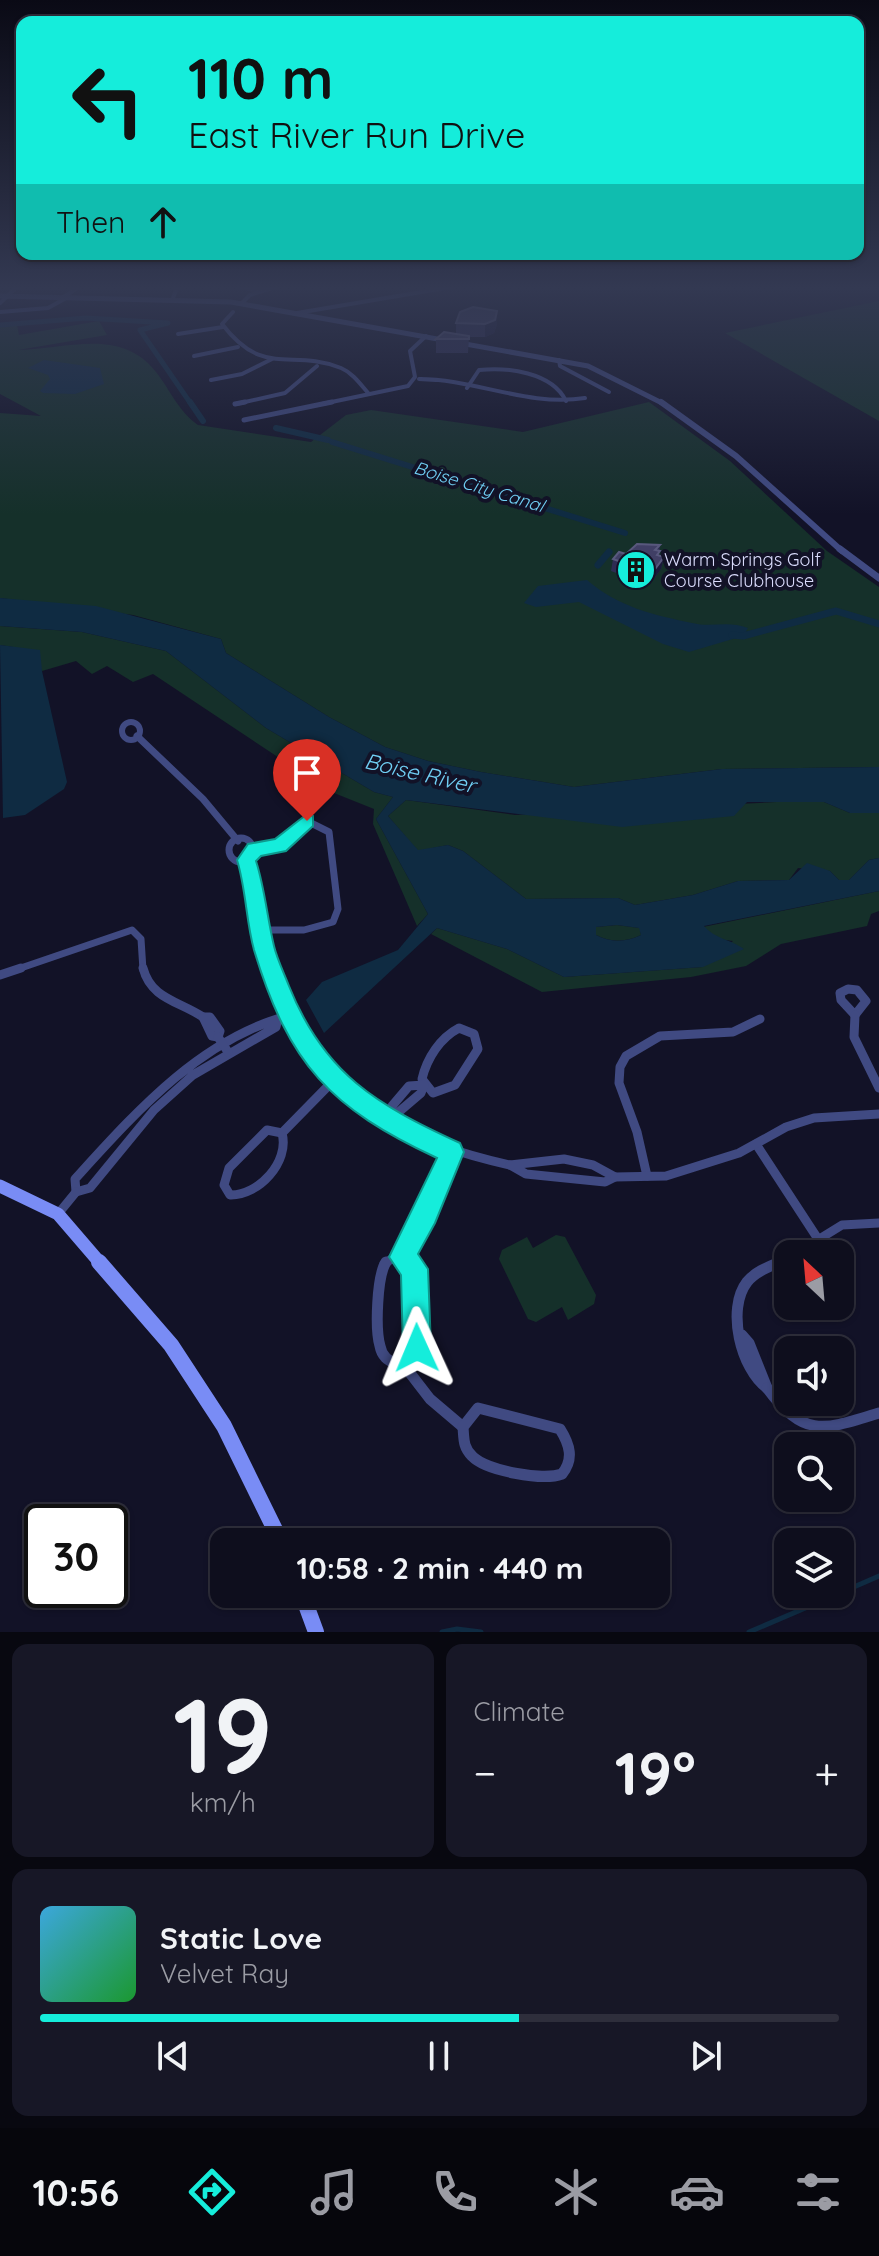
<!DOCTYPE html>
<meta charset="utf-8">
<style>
body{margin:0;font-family:Quicksand,sans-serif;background:#171726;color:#f1f3f6;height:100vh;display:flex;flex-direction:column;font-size:30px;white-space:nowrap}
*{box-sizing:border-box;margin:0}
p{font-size:26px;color:#9b9ca4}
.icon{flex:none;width:44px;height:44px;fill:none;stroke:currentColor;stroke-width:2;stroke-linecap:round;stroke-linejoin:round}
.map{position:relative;height:1632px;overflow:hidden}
.drawer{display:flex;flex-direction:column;gap:12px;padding:12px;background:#080810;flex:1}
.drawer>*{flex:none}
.hud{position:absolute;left:16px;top:16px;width:848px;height:244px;border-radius:16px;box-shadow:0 2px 6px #0004,0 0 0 2px #2e2e3b;background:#15eddb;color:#111;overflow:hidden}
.needle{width:52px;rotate:334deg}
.buttons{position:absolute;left:774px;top:1240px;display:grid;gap:16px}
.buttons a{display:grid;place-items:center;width:80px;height:80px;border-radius:16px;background:#0e0e1d;box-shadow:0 2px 6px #0004,0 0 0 2px #2e2e3b;font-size:40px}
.speed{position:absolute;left:24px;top:1504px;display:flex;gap:16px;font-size:40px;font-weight:700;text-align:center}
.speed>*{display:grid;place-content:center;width:104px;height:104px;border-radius:50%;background:#0e0e1d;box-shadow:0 2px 6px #0004,0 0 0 2px #2e2e3b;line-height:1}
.speed .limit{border:4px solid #111;border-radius:12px;background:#fff;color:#111}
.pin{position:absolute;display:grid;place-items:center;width:68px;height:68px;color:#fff;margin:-82px -34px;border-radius:50% 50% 50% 0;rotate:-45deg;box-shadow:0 0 8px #0007}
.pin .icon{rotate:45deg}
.me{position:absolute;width:88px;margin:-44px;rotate:359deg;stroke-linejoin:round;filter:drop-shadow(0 0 6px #0008)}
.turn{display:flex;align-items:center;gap:28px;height:168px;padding:0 40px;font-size:36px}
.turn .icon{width:104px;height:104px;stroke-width:2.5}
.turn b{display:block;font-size:56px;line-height:68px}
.then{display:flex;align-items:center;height:76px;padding:0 40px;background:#0003;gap:16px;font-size:30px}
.big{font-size:60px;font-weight:700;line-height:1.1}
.drawer .widget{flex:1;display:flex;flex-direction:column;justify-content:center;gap:12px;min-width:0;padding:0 28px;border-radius:16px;background:#171726}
.drawer .dial{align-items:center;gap:0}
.dial b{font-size:104px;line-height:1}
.song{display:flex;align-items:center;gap:24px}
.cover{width:96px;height:96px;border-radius:12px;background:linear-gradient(135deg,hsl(200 70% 55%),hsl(130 70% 35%))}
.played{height:8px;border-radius:4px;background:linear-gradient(90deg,#15eddb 60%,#2e2e3b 60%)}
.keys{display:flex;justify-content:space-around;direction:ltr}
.heat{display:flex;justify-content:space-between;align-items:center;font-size:44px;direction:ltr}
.drawer .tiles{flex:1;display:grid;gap:12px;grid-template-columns:1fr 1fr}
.widget:last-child{grid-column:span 2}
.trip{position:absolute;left:210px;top:1528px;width:460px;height:80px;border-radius:16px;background:#0e0e1d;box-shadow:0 2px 6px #0004,0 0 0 2px #2e2e3b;font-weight:700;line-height:80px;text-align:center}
.dock{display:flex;height:128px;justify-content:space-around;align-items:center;background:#06060c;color:#9b9ca4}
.dock .icon{width:56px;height:56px}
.dock .active{color:#15eddb}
.dock b{font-size:36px;color:#f1f3f6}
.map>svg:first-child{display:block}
.green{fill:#15302a}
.water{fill:#0f2b42;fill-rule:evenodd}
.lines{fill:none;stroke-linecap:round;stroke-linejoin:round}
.stream{stroke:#0f2b42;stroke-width:5}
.canal-far2{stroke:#0f2b42;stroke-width:5}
.canal-far1{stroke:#0f2b42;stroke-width:6}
.canal{stroke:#0f2b42;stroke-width:7}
.minor-far5{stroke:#404a82;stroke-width:4}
.minor-far4{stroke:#404a82;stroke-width:5}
.minor-far3{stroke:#404a82;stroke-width:6}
.minor-far2{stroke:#404a82;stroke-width:7}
.minor-far1{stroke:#404a82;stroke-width:9}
.minor{stroke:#404a82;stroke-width:11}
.tertiary-far2{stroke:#404a82;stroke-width:5}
.tertiary-far1{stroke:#404a82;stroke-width:6}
.tertiary{stroke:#404a82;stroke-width:7}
.secondary-far1{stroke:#798cf5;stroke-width:13}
.secondary{stroke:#798cf5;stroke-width:16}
.wall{fill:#2d2c53}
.shaded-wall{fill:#1a1a3a}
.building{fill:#403f65;stroke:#58587d;stroke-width:2}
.route{fill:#15eddb;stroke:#0e9a8e;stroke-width:2}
.labels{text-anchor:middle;stroke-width:8;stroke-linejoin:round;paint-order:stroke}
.far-water-label{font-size:18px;font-style:italic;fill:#70cff4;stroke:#121227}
.far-poi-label{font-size:18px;fill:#dadcfc;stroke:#121227;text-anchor:start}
.water-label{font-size:22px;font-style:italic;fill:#70cff4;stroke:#121227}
</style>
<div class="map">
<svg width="879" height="1632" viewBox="0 0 879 1632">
<rect width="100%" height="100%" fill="#121227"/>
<g class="green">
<polygon points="879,301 879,421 725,333"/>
<path d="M99,321L107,335L18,350C67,349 121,327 156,372C171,391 178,411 198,425L311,442L346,415L371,410L523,432L649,402L730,461L827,551L879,587V767L722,769L574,787L481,772L428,761L385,747L329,717L226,653L221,639L133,615L0,598V413L41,416L0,394V327L17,325L19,335Z"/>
<polygon points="0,626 82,632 166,651 266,728 374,792 393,797 376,819 428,914 417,926 373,824 374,809 329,791 153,674 133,682 107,666 92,674 76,661 42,671 13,647 0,645"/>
<polygon points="406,800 515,815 797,801 824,802 850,813 879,813 879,858 869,860 849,880 839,880 830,871 798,868 789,880 738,881 693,895 635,905 618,898 526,899 463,851 448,845 418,851 388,816"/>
<polygon points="879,891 879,911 871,914 867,926 781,944 746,966 691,977 542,992 431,934 437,928 507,949 564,977 702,967 733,941 718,939 703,927"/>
<path d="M617,925L640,928L641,935C626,942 611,943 596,935V927Z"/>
<polygon points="556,1235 565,1237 596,1295 594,1304 568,1320 562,1307 536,1322 528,1319 499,1259 502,1250 527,1237 533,1248"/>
</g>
<g class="water">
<polygon points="44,360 100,368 104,384 75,394 43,393 40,391 50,379 48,375 28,368"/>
<path d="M587,580C618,607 654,615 692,623C712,628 728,620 748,628L743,636L689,652L663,644L579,602L536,607L524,603L538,586Z"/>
<path d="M0,598L96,606L221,639L226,653L329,717L385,747L428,761L481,772L574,787L722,769L879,767V813H850L824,802H747L734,816L622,827L406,800L388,816L418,850L448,845L463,851L526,899L618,898L635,905L693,895L738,881L789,880L807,863L830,871L839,880H849L869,860L879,858V891L704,926C715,939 730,939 744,949L703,967L564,977L507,949L437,928L324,1033L306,1000L322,982L398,950L428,914L376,819L393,797L374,792L266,728L166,651L82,632L0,626ZM617,925L639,928L641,935C626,942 611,943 596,935V927Z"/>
<polygon points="0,645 40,650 42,671 67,782 64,789 25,815 3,818"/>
</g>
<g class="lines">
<g class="stream">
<polyline points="840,1593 879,1576"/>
<polyline points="442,1632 457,1629 481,1632"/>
<polyline points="749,1632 838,1594"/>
</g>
<polyline class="canal-far2" points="0,325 86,318 168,323 140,330 191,404"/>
<g class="canal-far1">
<polyline points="190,402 203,421"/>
<polyline points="276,428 328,440"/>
<polyline points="332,442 625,533"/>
</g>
<g class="canal">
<polyline points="598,565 609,552"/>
<polyline points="732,635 743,636 836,611 879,624"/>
</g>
<g class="minor-far5">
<polyline points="237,286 258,291"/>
<polyline points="64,297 80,286"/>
<polyline points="173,298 178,286"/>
<polyline points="0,303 18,286"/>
<polyline points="242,303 250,295 279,286"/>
<polyline points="0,312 48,308 68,297"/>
<path d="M233,312L222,324C264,379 291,348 341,368C353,373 361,385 369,394"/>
<polyline points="297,313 457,286"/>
<polyline points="178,334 223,327"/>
<polyline points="194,356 238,347"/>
<polyline points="559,360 560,366 609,392"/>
<polyline points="211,380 242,374 272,359"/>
<path d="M436,380L419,379C475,379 528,407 585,398"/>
<path d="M467,388L479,370C507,367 552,372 566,401"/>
<polyline points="236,404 285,393 317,366"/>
<polyline points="322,404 408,386 415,377 410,351 426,336"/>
</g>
<g class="minor-far4">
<polyline points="235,404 245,402"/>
<polyline points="244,420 332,402"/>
</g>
<circle class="minor-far3" cx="131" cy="731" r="9"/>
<g class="minor-far2">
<polyline points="137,736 203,799 238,841"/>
<circle cx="241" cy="850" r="12"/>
<polyline points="255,849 280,846 307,821 329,832 338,909 333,922 304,930 260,930"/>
<polyline points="246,860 272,970"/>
<polyline points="15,970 132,930 141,939 143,970"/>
</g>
<g class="minor-far1">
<path d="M143,968C151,999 179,1001 203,1017"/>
<path d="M271,968C282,992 290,1020 303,1042C346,1115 432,1148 510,1165"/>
<polyline points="0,975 21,968"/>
<polygon points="848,989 857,990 866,1001 855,1015 841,1000 840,993"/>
<polyline points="855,1015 854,1037 879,1088"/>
<polygon points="203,1017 210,1017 220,1031 218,1037 212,1036"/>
<path d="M278,1019L276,1027L193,1075L154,1110L90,1188L76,1192L75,1179C136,1112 200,1039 290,1015"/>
<path d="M459,1028L474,1034L478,1049L455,1085L433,1093L422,1079C427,1058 440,1038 459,1028Z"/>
<polyline points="218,1037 228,1052"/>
<polyline points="387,1122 421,1093 424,1085 409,1086 392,1106 393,1115"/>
<path d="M267,1130L282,1133C290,1162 258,1196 230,1195L224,1185L229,1168Z"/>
<polyline points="282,1133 333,1081"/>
<polyline points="756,1144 818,1239"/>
<polygon points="564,1159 593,1165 615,1177 605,1182 526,1174 510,1165"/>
<polyline points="647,1176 637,1132 619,1083 620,1067 626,1056 660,1036 733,1032 760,1019"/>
<polyline points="615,1177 666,1176 739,1153 786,1127 814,1118 879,1114"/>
<polyline points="58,1214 76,1192"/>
<polyline points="795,1254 842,1225 879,1223"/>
<polyline points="402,1257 426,1214 451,1152"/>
<polyline points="384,1264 396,1256 411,1264"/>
<polyline points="775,1264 788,1258"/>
</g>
<g class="minor">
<path d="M386,1262C377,1276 375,1329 380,1346C382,1357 388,1360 397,1365L410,1360C422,1335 424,1286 410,1262"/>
<path d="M742,1335L749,1343L767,1388C741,1369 726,1309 747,1282C755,1272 768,1267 780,1262"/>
<polyline points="403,1364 430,1399 463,1427"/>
<path d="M767,1388C805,1439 824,1430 879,1413"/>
<path d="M478,1408L560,1429C570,1445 574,1459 562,1474C543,1481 486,1471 472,1456C463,1447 464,1439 463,1427Z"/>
</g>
<polyline class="tertiary-far2" points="0,296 231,302 588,366 664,404"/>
<polyline class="tertiary-far1" points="661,402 736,456 842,551"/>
<polyline class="tertiary" points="840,549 879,578"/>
<polyline class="secondary-far1" points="0,1186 58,1214 101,1264"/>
<g class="secondary">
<polyline points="99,1262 171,1345 224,1426 281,1542"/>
<polyline points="302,1594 316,1632"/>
</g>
</g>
<g class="wall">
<polygon points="456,323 497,324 494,333 485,337 469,337 468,353 436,353 436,339 456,334"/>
<polygon points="660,545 659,556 664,557 661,569 649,585 611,571 613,559"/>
</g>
<g class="shaded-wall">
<polygon points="497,311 497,324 494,333 485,337 485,324"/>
<polygon points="664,557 661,569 649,585 652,573"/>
</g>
<g class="building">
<polygon points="473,307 497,311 495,320 485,324 456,323 460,312"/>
<polygon points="444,332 469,336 469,339 436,339"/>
<polygon points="637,544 660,545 655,550 660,551 657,555 664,557 652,573 613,559 619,552 626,554"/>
</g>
<linearGradient id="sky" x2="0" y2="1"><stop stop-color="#0a0a15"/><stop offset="0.56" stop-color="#333952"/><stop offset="1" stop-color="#333952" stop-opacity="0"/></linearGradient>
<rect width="879" height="514" fill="url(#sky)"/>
<path class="route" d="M307,814L313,816V826L286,851L261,856L256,861C265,889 267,917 274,946C277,959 284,973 289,986C324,1074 377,1105 460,1143L464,1152L435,1223L418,1254L428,1269L431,1348L427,1358L417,1362L407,1358L403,1348L401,1275L389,1257L437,1158C330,1108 289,1065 254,950C246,921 246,889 237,860L248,844L275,839Z"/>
<defs>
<symbol id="building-disc" viewBox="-11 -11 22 22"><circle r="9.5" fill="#15eddb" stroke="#121227"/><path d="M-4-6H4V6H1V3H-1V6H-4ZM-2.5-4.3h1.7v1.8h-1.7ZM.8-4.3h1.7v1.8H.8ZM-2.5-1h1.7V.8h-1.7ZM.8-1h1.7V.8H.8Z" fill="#111"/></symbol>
</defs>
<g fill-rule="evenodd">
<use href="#building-disc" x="614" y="548" width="44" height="44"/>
</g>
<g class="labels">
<g class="far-water-label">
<text transform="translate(479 487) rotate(17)" y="6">Boise City Canal</text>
</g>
<g class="far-poi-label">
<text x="664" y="566">Warm Springs Golf<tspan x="664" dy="21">Course Clubhouse</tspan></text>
</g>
<g class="water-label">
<text transform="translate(420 773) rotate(13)" y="8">Boise River</text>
</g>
</g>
</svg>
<div class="buttons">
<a><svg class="needle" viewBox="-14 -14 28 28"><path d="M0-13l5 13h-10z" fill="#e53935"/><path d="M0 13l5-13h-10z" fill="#9b9ca4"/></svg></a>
<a><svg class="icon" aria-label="sound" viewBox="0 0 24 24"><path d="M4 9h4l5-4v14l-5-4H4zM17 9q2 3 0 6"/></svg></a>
<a><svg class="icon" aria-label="search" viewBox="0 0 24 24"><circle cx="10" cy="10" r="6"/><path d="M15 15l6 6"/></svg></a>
<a><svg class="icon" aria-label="layers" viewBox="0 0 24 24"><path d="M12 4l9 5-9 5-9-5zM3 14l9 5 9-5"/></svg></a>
</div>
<div class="speed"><div class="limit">30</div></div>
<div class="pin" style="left:307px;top:821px;background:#d93025"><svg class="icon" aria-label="arrive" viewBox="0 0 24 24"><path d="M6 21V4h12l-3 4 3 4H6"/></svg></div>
<svg class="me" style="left:417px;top:1348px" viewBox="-20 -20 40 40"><path d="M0-17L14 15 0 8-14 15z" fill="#15eddb" stroke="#fff" stroke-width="4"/></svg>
<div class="trip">10:58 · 2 min · 440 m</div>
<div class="hud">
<div class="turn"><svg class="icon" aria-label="left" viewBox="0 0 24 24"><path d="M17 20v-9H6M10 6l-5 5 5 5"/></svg><div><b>110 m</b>East River Run Drive</div></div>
<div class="then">Then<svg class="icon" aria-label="ahead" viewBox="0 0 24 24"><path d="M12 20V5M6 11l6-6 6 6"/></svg></div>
</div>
</div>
<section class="drawer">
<div class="tiles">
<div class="widget dial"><b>19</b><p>km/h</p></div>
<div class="widget"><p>Climate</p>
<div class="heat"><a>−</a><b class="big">19°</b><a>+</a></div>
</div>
<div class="widget">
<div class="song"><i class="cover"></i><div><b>Static Love</b><p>Velvet Ray</p></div></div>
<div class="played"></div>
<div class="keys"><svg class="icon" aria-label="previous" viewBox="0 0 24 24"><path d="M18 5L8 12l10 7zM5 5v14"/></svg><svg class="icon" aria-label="pause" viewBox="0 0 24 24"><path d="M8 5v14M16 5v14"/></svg><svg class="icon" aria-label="next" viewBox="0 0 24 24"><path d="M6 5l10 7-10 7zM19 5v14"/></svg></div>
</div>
</div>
</section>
<nav class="dock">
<b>10:56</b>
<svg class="icon active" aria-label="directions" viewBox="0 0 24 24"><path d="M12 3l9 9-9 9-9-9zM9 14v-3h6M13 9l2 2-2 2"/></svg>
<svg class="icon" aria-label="music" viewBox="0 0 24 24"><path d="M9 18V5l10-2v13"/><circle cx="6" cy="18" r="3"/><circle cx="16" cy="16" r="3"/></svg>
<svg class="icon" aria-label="phone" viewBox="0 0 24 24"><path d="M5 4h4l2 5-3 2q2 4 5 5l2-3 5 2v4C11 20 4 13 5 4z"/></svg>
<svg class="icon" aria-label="climate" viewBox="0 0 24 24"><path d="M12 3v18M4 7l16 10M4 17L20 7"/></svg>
<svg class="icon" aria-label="car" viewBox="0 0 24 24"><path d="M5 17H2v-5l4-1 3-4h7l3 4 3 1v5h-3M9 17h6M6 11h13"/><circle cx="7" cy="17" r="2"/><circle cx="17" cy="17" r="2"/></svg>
<svg class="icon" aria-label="filters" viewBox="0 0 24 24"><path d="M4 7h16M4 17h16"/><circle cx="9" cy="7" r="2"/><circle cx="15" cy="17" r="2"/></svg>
</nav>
